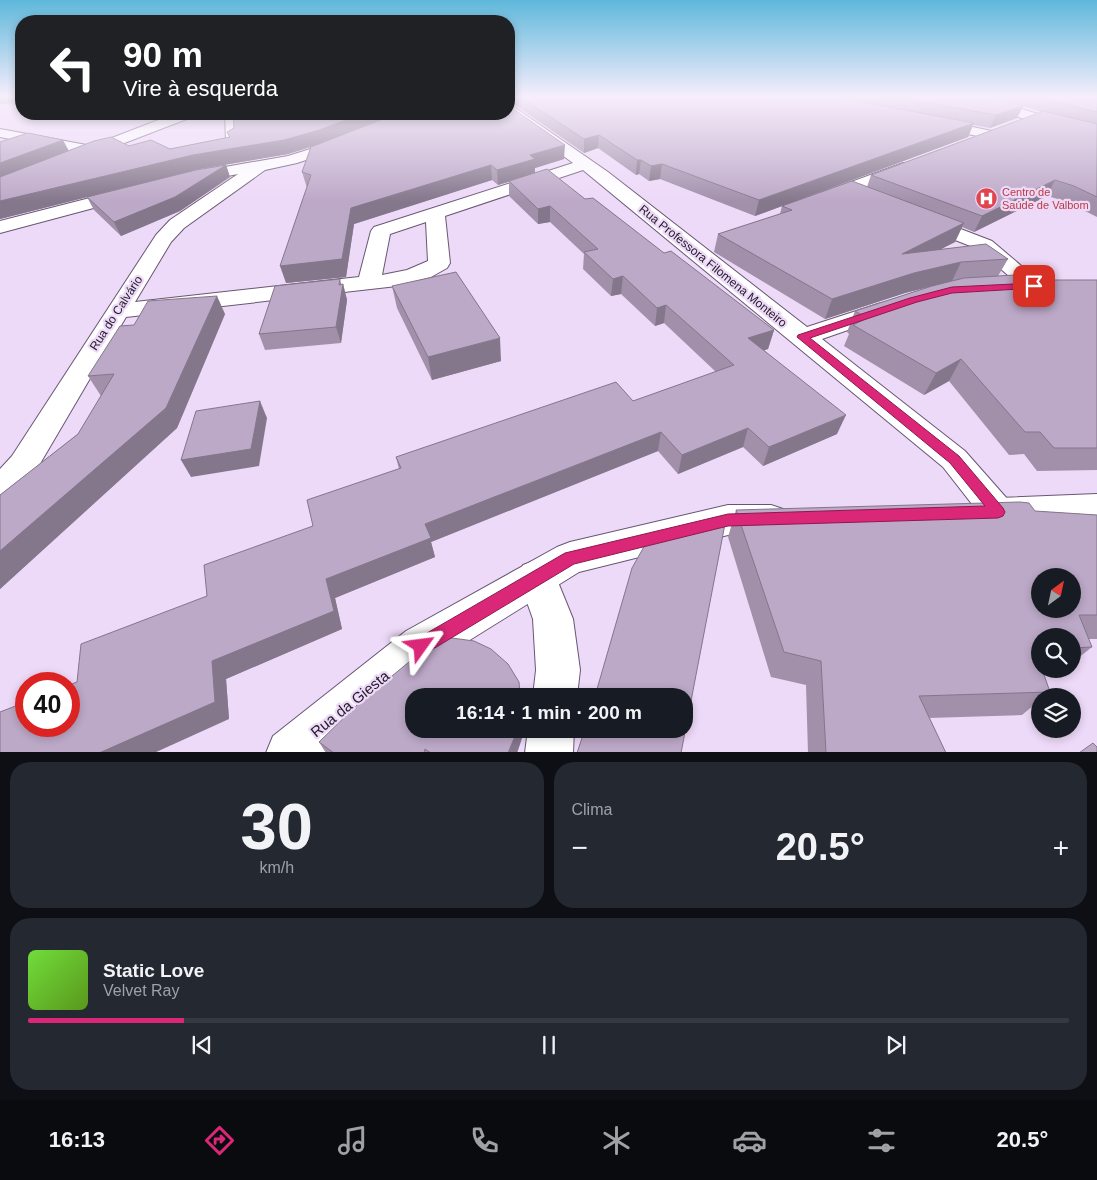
<!DOCTYPE html>
<html lang="pt">
<meta charset="utf-8">
<style>
body{margin:0;font-family:Arial,sans-serif;background:#242831;color:#f1f3f6;height:100vh;display:flex;flex-direction:column;font-size:19px;white-space:nowrap}
*{box-sizing:border-box;margin:0}
p{font-size:16px;color:#9ea1a6}
.icon{flex:none;width:28px;height:28px;fill:none;stroke:currentColor;stroke-width:2;stroke-linecap:round;stroke-linejoin:round}
.map{position:relative;height:752px;overflow:hidden}
.panel{display:flex;flex-direction:column;gap:10px;padding:10px;background:#0d0f14;flex:1}
.panel>*{flex:none}
.banner{position:absolute;left:15px;top:15px;width:500px;height:105px;border-radius:20px;box-shadow:0 2px 8px #0003;background:#202124;color:#fff;overflow:hidden}
.needle{width:32px;rotate:33deg}
.controls{position:absolute;left:1031px;top:568px;display:grid;gap:10px}
.controls a{display:grid;place-items:center;width:50px;height:50px;border-radius:50%;background:#171b24;box-shadow:0 2px 8px #0003;font-size:25px}
.speed{position:absolute;left:15px;top:672px;display:flex;gap:10px;font-size:25px;font-weight:700;text-align:center}
.speed>*{display:grid;place-content:center;width:65px;height:65px;border-radius:50%;background:#171b24;box-shadow:0 2px 8px #0003;line-height:1}
.speed .limit{border:8px solid #d22;background:#fff;color:#111}
.pin{position:absolute;display:grid;place-items:center;width:42px;height:42px;color:#fff;margin:-21px;border-radius:10px;box-shadow:0 2px 8px #0006}
.me{position:absolute;width:55px;margin:-28px;rotate:59deg;stroke-linejoin:round;filter:drop-shadow(0 0 4px #0008)}
.turn{display:flex;align-items:center;gap:18px;height:105px;padding:0 25px;font-size:22px}
.turn .icon{width:65px;height:65px;stroke-width:2.5}
.turn b{display:block;font-size:35px;line-height:42px}
.big{font-size:38px;font-weight:700;line-height:1.1}
.panel .widget{flex:1;display:flex;flex-direction:column;justify-content:center;gap:8px;min-width:0;padding:0 18px;border-radius:20px;background:#242831}
.panel .dial{align-items:center;gap:0}
.dial b{font-size:65px;line-height:1}
.song{display:flex;align-items:center;gap:15px}
.cover{width:60px;height:60px;border-radius:8px;background:linear-gradient(135deg,hsl(100 70% 55%),hsl(90 70% 35%))}
.played{height:5px;border-radius:2px;background:linear-gradient(90deg,#db2777 15%,#363941 15%)}
.keys{display:flex;justify-content:space-around;direction:ltr}
.heat{display:flex;justify-content:space-between;align-items:center;font-size:28px;direction:ltr}
.panel .tiles{flex:1;display:grid;gap:10px;grid-template-columns:1fr 1fr}
.widget:last-child{grid-column:span 2}
.trip{position:absolute;left:405px;top:688px;width:288px;height:50px;border-radius:20px;background:#171b24;box-shadow:0 2px 8px #0003;font-weight:700;line-height:50px;text-align:center}
.menu{display:flex;height:80px;justify-content:space-around;align-items:center;background:#090b0e;color:#9ea1a6}
.menu .icon{width:35px;height:35px}
.menu .current{color:#db2777}
.menu b{font-size:22px;color:#f1f3f6}
.map>svg:first-child{display:block}
.lines{fill:none;stroke-linecap:round;stroke-linejoin:round}
.service-casing{stroke:#685772;stroke-width:2}
.minor-casing{stroke:#685772;stroke-width:2}
.tertiary-casing{stroke:#685772;stroke-width:2}
.service{fill:#fff;fill-rule:evenodd}
.minor{fill:#fff;fill-rule:evenodd}
.tertiary{fill:#fff;fill-rule:evenodd}
.wall{fill:#a290ab}
.shaded-wall{fill:#84768b}
.building{fill:#bca8c7;stroke:#84768b;fill-rule:evenodd}
.route{fill:#db2777;stroke:#8e194d}
.labels{text-anchor:middle;stroke-width:4.5;stroke-linejoin:round;paint-order:stroke}
.far-health-label{font-size:11px;fill:#be3a42;stroke:#edd9f8;text-anchor:start}
.street-label{font-size:12px;fill:#211a25;stroke:#edd9f8}
.near-street-label{font-size:15px;fill:#211a25;stroke:#edd9f8}
</style>
<div class="map">
<svg width="1097" height="753" viewBox="0 0 1097 753">
<rect width="100%" height="100%" fill="#edd9f8"/>
<g class="lines">
<defs>
<polygon id="service" points="225,114 235,114 236,141 231,144 226,141"/>
<g id="minor">
<polygon points="963,97 982,97 1038,114 1097,129 1097,137 1028,120 965,100"/>
<path d="M509,106L514,107L608,172L807,327L878,304L886,302L894,304L898,309L894,314L822,339L965,451L1010,502L1015,512L1010,522L998,526L986,522L943,467L583,170L445,216L450,263L447,268L431,277L397,286L126,317L34,474L12,500L0,504V469L12,456L156,235L170,220L238,174L191,183L185,182L183,178L185,174L288,156L323,145L401,114H419L417,117L333,151L297,163L265,170L184,228L171,242L135,302L359,277L371,231L374,227L573,163L506,114H509ZM426,222L428,261L407,270L382,275L390,234Z"/>
<polygon points="934,119 992,131 997,132 999,135 997,138 992,139 929,126 927,123"/>
<polygon points="0,129 92,146 97,148 100,151 97,154 92,156 0,137"/>
<polygon points="903,163 909,165 911,168 909,171 833,201 827,202 821,201 818,197 821,193"/>
<polygon points="125,189 131,190 134,194 131,198 0,233 0,221"/>
<polygon points="924,215 992,241 1045,286 1042,291 1034,293 1026,291 978,249 917,225 914,221 917,217"/>
<polygon points="537,560 551,565 573,619 580,670 577,696 533,696 536,670 533,619 518,577 523,565"/>
<polygon points="528,729 574,729 573,753 525,753"/>
</g>
<g id="tertiary">
<polygon points="174,114 194,114 192,117 88,157 78,157 75,154 78,151"/>
<polygon points="1097,494 1097,522 999,526 987,522 982,512 987,502 999,498"/>
<polygon points="728,505 771,505 783,509 789,519 783,529 771,533 728,535 579,572 436,661 327,753 266,753 273,736 406,631 557,547 570,542"/>
</g>
</defs>
<use href="#service" class="service-casing"/>
<use href="#minor" class="minor-casing"/>
<use href="#tertiary" class="tertiary-casing"/>
<use href="#service" class="service"/>
<use href="#minor" class="minor"/>
<use href="#tertiary" class="tertiary"/>
</g>
<g class="wall">
<polygon points="509,97 1097,97 1097,217 1065,201 1047,196 974,232 962,227 955,242 941,249 1008,259 998,276 1040,280 1097,280 1097,470 1037,471 1024,454 1009,455 949,381 924,395 844,346 849,334 847,332 855,311 932,286 905,293 825,319 714,252 718,234 780,214 782,206 867,187 871,175 1042,112 1023,106 1017,118 990,128 973,125 968,137 755,216 660,179 649,181 639,174 636,175 598,148 584,153 515,105 509,104"/>
<polygon points="300,117 564,159 535,168 535,173 585,199 774,330 768,349 764,350 837,434 763,466 743,447 678,474 658,451 431,542 435,557 335,598 342,629 226,679 229,719 77,682 399,469 396,457 633,401 716,372 664,323 655,326 621,294 611,296 583,269 584,254 550,222 538,224 509,196 509,182 498,185 492,180 354,224 346,277 286,283 307,188 302,172 311,147 288,154 199,169 145,183 226,165 230,177 180,211 121,236 94,210 87,197 0,219 0,142 68,151 129,146 170,149 229,137 227,132 234,128"/>
<polygon points="341,284 343,284 347,300 341,343 265,350 259,334"/>
<polygon points="392,286 501,361 432,380 397,308"/>
<polygon points="225,314 177,428 0,589 0,495 78,434 101,396 88,376 134,325"/>
<polygon points="736,510 1035,511 1097,515 1097,639 1088,639 1092,647 1072,663 1072,636 1040,636 1040,669 1066,669 1062,672 1043,672 1050,692 1045,696 1040,696 1040,700 1022,715 929,718 946,753 808,753 806,685 771,677 728,537"/>
<polygon points="522,738 517,753 326,753 319,742"/>
</g>
<g class="shaded-wall">
<polygon points="0,97 21,97 21,103 0,104"/>
<polygon points="1023,106 1017,118 990,128 996,115"/>
<polygon points="362,114 397,114 322,143 288,154 199,169 0,219 0,201"/>
<polygon points="974,123 968,137 755,216 759,200"/>
<polygon points="599,135 598,148 584,153 584,139"/>
<polygon points="63,140 70,153 0,181 0,163"/>
<polygon points="565,145 564,159 535,168 535,173 498,185 497,170 530,155"/>
<polygon points="637,160 641,160 639,174 636,175"/>
<polygon points="662,164 660,179 649,181 651,166"/>
<polygon points="226,165 230,177 180,211 121,236 114,222"/>
<polygon points="491,165 492,180 354,224 346,277 286,283 280,266 351,208"/>
<polygon points="1055,180 1047,196 974,232 982,216"/>
<polygon points="550,206 550,222 538,224 538,209"/>
<polygon points="964,223 955,242 894,273 902,254"/>
<polygon points="961,262 952,281 905,293 825,319 832,299 914,273"/>
<polygon points="623,276 621,294 611,296 613,279"/>
<polygon points="340,279 342,289 343,284 347,300 341,343 336,327"/>
<polygon points="217,296 225,314 177,428 0,589 0,551"/>
<polygon points="666,305 664,323 655,326 657,308"/>
<polygon points="774,330 768,349 743,357 748,338"/>
<polygon points="500,338 501,361 432,380 428,357"/>
<polygon points="961,359 949,381 924,395 936,373"/>
<polygon points="260,401 267,418 259,466 191,477 181,460"/>
<polygon points="846,415 837,434 763,466 769,447"/>
<polygon points="748,428 743,447 678,474 682,455"/>
<polygon points="661,432 658,451 431,542 435,557 335,598 342,629 226,679 229,719 154,753 99,753 212,661 326,579 425,524"/>
<polygon points="518,729 522,729 522,738 517,753 508,753"/>
</g>
<g class="building">
<polygon points="520,97 837,97 974,123 759,200 662,164 651,166 641,160 637,160 599,135 584,139"/>
<polygon points="898,97 994,97 1023,106 996,115"/>
<polygon points="1039,97 1097,97 1097,112"/>
<polygon points="509,106 565,145 530,155 535,159 497,170 491,165 351,208 342,259 280,266 311,175 302,172 311,147 396,114 509,114"/>
<polygon points="1044,111 1097,124 1097,197 1074,186 1055,180 982,216 871,175"/>
<polygon points="233,114 295,114 300,117 309,114 362,114 319,130 284,140 193,155 0,201 0,177 94,141 111,137 129,146 151,140 170,149 230,137 227,132 234,128"/>
<polygon points="28,133 63,140 0,163 0,142"/>
<polygon points="226,165 175,197 114,222 87,197 196,170"/>
<polygon points="547,169 585,199 593,198 664,253 671,251 774,330 748,338 846,415 769,447 748,428 682,455 661,432 425,524 431,538 326,579 334,611 212,661 215,702 99,753 0,753 0,712 26,702 26,726 69,726 69,685 77,682 81,644 207,596 204,565 313,526 307,500 401,468 396,457 616,382 633,401 734,365 666,305 657,308 623,276 613,279 584,252 598,249 550,206 538,209 509,181"/>
<polygon points="852,181 964,223 902,254 986,244 1008,259 961,262 914,273 832,299 718,234 792,210 782,206"/>
<polygon points="456,272 500,338 428,357 392,286"/>
<polygon points="1032,274 1040,280 1097,280 1097,448 1054,448 1040,432 1025,432 961,359 936,373 853,325 867,318 855,311 932,286 964,278"/>
<polygon points="340,279 339,285 343,284 336,327 259,334 275,286"/>
<polygon points="217,296 166,408 0,551 0,495 78,434 114,374 88,376 120,326 134,325 148,301"/>
<polygon points="260,401 251,449 181,460 196,411"/>
<path d="M1020,502L1029,503L1035,511L1097,515V615H1079L1092,647L1072,648V636H1040V648H1035L1040,663V669H1042L1050,692L919,696L946,753H826L821,661L784,652L736,510ZM1040,576H1072V609H1040Z"/>
<polygon points="712,522 725,524 681,753 577,753 585,729 684,729 684,696 595,696 632,568 646,543 654,536"/>
<polygon points="452,638 474,641 491,649 508,664 519,682 520,696 414,696 414,729 518,729 508,753 431,753 425,749 424,753 334,753 319,742 358,704 432,643"/>
<polygon points="1093,743 1097,747 1097,753 1079,753"/>
</g>
<linearGradient id="sky" x2="0" y2="1"><stop stop-color="#5eb8db"/><stop offset="0.48" stop-color="#f7eefc"/><stop offset="1" stop-color="#f7eefc" stop-opacity="0"/></linearGradient>
<rect width="1097" height="202" fill="url(#sky)"/>
<polygon class="route" points="1034,283 1037,284 1037,288 952,293 917,302 810,338 959,456 1003,508 1005,512 1003,516 998,518 728,526 574,564 428,652 421,654 415,652 413,646 415,640 565,553 728,514 985,506 950,463 797,337 798,335 910,298 952,287"/>
<defs>
<symbol id="hospital-disc" viewBox="-11 -11 22 22"><circle r="9.5" fill="#e0444e" stroke="#edd9f8"/><path d="M-5-5h3v3.5h4V-5h3V5h-3V1.5h-4V5h-3Z" fill="#fff"/></symbol>
</defs>
<g fill-rule="evenodd">
<use href="#hospital-disc" x="974" y="186" width="25" height="25"/>
</g>
<g class="labels">
<g class="far-health-label">
<text x="1002" y="196">Centro de<tspan x="1002" dy="13">Saúde de Valbom</tspan></text>
</g>
<g class="street-label">
<text transform="translate(713 266) rotate(39)" y="4">Rua Professora Filomena Monteiro</text>
<text transform="translate(116 313) rotate(-57)" y="4">Rua do Calvário</text>
</g>
<g class="near-street-label">
<text transform="translate(350 704) rotate(-39)" y="5">Rua da Giesta</text>
</g>
</g>
</svg>
<div class="controls">
<a><svg class="needle" viewBox="-14 -14 28 28"><path d="M0-13l5 13h-10z" fill="#e53935"/><path d="M0 13l5-13h-10z" fill="#9ea1a6"/></svg></a>
<a><svg class="icon" aria-label="search" viewBox="0 0 24 24"><circle cx="10" cy="10" r="6"/><path d="M15 15l6 6"/></svg></a>
<a><svg class="icon" aria-label="layers" viewBox="0 0 24 24"><path d="M12 4l9 5-9 5-9-5zM3 14l9 5 9-5"/></svg></a>
</div>
<div class="speed"><div class="limit">40</div></div>
<div class="pin" style="left:1034px;top:286px;background:#d93025"><svg class="icon" aria-label="arrive" viewBox="0 0 24 24"><path d="M6 21V4h12l-3 4 3 4H6"/></svg></div>
<svg class="me" style="left:421px;top:646px" viewBox="-20 -20 40 40"><path d="M0-17L14 15 0 8-14 15z" fill="#db2777" stroke="#fff" stroke-width="4"/></svg>
<div class="trip">16:14 · 1 min · 200 m</div>
<div class="banner">
<div class="turn"><svg class="icon" aria-label="left" viewBox="0 0 24 24"><path d="M17 20v-9H6M10 6l-5 5 5 5"/></svg><div><b>90 m</b>Vire à esquerda</div></div>
</div>
</div>
<section class="panel">
<div class="tiles">
<div class="widget dial"><b>30</b><p>km/h</p></div>
<div class="widget"><p>Clima</p>
<div class="heat"><a>−</a><b class="big">20.5°</b><a>+</a></div>
</div>
<div class="widget">
<div class="song"><i class="cover"></i><div><b>Static Love</b><p>Velvet Ray</p></div></div>
<div class="played"></div>
<div class="keys"><svg class="icon" aria-label="previous" viewBox="0 0 24 24"><path d="M18 5L8 12l10 7zM5 5v14"/></svg><svg class="icon" aria-label="pause" viewBox="0 0 24 24"><path d="M8 5v14M16 5v14"/></svg><svg class="icon" aria-label="next" viewBox="0 0 24 24"><path d="M6 5l10 7-10 7zM19 5v14"/></svg></div>
</div>
</div>
</section>
<nav class="menu">
<b>16:13</b>
<svg class="icon current" aria-label="directions" viewBox="0 0 24 24"><path d="M12 3l9 9-9 9-9-9zM9 14v-3h6M13 9l2 2-2 2"/></svg>
<svg class="icon" aria-label="music" viewBox="0 0 24 24"><path d="M9 18V5l10-2v13"/><circle cx="6" cy="18" r="3"/><circle cx="16" cy="16" r="3"/></svg>
<svg class="icon" aria-label="phone" viewBox="0 0 24 24"><path d="M5 4h4l2 5-3 2q2 4 5 5l2-3 5 2v4C11 20 4 13 5 4z"/></svg>
<svg class="icon" aria-label="climate" viewBox="0 0 24 24"><path d="M12 3v18M4 7l16 10M4 17L20 7"/></svg>
<svg class="icon" aria-label="car" viewBox="0 0 24 24"><path d="M5 17H2v-5l4-1 3-4h7l3 4 3 1v5h-3M9 17h6M6 11h13"/><circle cx="7" cy="17" r="2"/><circle cx="17" cy="17" r="2"/></svg>
<svg class="icon" aria-label="filters" viewBox="0 0 24 24"><path d="M4 7h16M4 17h16"/><circle cx="9" cy="7" r="2"/><circle cx="15" cy="17" r="2"/></svg>
<b>20.5°</b>
</nav>
